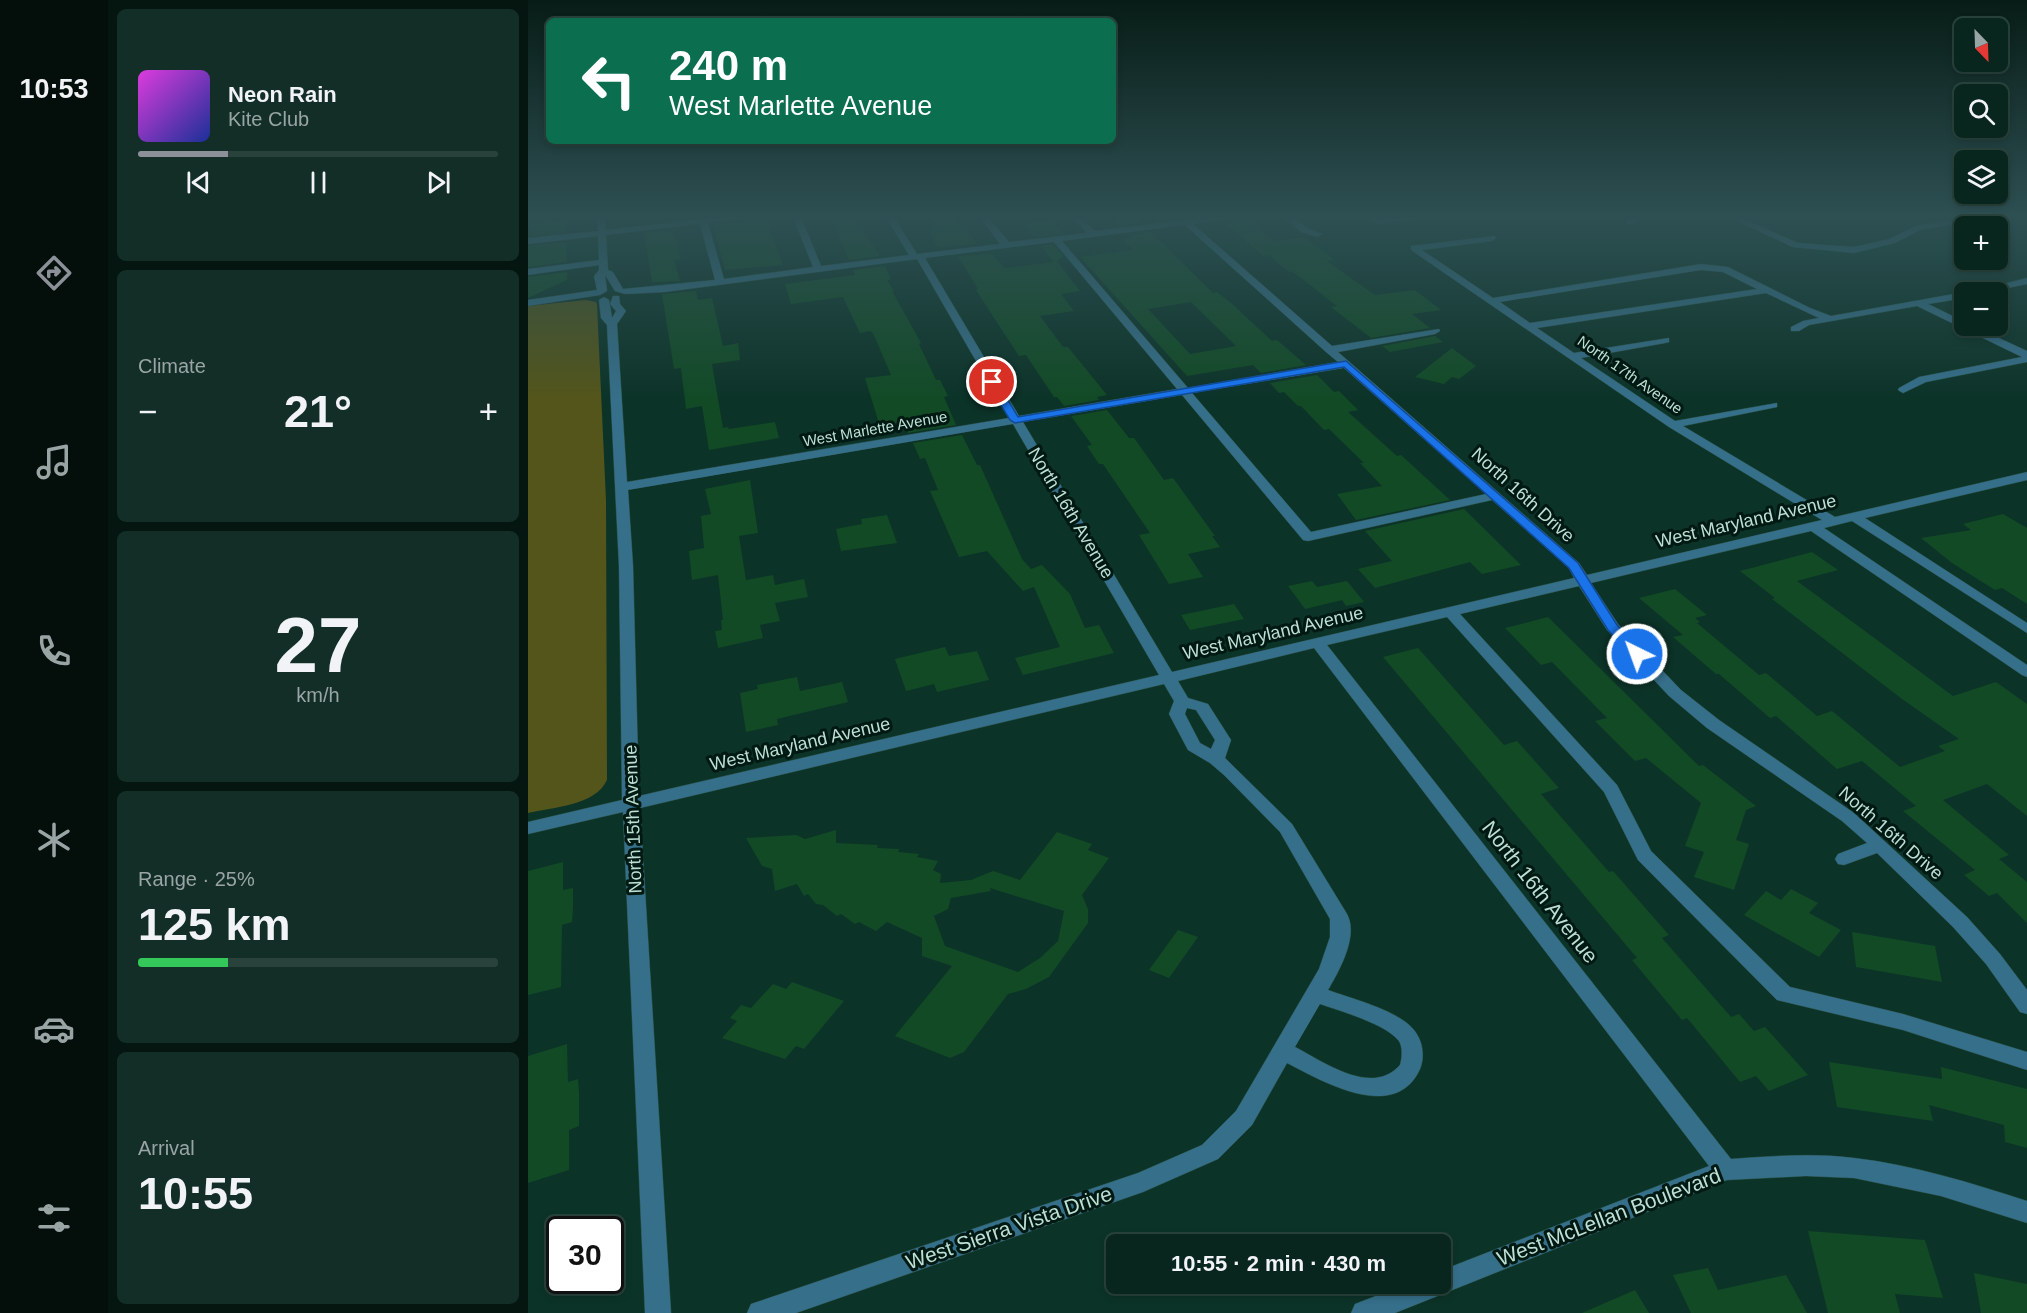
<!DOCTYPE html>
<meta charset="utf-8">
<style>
body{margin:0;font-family:Helvetica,sans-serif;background:#122e27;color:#f1f3f6;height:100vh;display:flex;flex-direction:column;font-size:22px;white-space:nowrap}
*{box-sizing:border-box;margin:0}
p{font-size:20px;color:#99a5a4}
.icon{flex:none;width:33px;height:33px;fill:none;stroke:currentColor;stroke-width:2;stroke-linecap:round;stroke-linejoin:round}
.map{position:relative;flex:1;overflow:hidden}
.details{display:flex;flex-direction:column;gap:9px;padding:9px;background:#051510;width:420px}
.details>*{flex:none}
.top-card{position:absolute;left:18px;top:18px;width:570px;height:126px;border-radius:9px;box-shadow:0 3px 9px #0003,0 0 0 2px #29433c;background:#0b6e4f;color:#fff;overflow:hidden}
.needle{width:39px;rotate:157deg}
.controls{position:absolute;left:1426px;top:18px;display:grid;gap:12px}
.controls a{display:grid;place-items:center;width:54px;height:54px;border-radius:9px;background:#09261e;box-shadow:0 3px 9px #0003,0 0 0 2px #29433c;font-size:30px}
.speed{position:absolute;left:18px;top:1216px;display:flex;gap:12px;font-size:30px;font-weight:700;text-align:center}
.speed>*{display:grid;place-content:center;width:78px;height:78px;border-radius:50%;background:#09261e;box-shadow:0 3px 9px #0003,0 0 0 2px #29433c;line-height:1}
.speed .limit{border:3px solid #111;border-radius:9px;background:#fff;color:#111}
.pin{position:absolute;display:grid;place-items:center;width:51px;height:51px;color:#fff;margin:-26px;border:3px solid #fff;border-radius:50%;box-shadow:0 2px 6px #0007}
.me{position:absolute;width:66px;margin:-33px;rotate:318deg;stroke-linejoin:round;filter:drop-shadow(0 0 4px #0008)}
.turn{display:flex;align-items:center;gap:21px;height:126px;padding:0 24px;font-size:27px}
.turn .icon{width:78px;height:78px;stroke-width:2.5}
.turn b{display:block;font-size:42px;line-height:51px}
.big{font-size:45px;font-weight:700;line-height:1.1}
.details .tile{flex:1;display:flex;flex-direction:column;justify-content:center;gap:9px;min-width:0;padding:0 21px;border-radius:9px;background:#122e27}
.details .dial{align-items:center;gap:0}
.dial b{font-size:78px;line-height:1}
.song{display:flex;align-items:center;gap:18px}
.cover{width:72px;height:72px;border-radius:9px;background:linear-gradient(135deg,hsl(300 70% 55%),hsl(230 70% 35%))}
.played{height:6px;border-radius:3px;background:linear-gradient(90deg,#8c9099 25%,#29433c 25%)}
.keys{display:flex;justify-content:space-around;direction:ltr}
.heat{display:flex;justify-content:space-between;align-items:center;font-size:33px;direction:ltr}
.charge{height:9px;border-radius:4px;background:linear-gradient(90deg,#34c759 25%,#29433c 0)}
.trip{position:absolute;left:578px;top:1234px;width:345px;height:60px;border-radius:9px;background:#09261e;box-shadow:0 3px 9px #0003,0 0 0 2px #29433c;font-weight:700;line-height:60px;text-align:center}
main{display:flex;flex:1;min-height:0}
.menu{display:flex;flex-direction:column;width:108px;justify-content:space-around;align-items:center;background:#040f0c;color:#99a5a4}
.menu .icon{width:42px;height:42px}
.menu .on{color:#8c9099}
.menu b{font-size:27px;color:#f1f3f6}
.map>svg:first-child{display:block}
.green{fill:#53551a}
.building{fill:#124a26;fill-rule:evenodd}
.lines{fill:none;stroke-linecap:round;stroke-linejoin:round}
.minor-casing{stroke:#284f43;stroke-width:1}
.minor{fill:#366f8a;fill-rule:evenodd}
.route{fill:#1a73e8;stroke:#114b97;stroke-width:1.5}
.labels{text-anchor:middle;stroke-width:6;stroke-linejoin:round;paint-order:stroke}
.far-street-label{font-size:15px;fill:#bddfd3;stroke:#001912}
.street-label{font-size:18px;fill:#bddfd3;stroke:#001912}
.near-street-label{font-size:21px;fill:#bddfd3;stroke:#001912}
</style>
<main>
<nav class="menu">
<b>10:53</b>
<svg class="icon on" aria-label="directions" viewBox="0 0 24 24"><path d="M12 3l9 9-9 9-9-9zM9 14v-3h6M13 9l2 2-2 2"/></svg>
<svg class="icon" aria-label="music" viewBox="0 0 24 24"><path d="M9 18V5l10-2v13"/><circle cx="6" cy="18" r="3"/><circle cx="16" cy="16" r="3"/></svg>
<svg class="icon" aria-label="phone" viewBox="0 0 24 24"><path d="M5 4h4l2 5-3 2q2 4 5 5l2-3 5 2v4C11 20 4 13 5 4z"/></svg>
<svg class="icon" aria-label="climate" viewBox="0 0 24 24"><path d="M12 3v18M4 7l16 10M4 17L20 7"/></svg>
<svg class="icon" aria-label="car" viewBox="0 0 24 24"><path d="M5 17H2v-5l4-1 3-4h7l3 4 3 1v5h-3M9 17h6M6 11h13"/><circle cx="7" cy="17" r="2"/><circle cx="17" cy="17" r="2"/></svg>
<svg class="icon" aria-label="filters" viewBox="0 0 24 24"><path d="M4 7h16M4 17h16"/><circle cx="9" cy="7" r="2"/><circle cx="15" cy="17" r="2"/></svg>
</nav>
<section class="details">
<div class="tile">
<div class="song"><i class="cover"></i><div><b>Neon Rain</b><p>Kite Club</p></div></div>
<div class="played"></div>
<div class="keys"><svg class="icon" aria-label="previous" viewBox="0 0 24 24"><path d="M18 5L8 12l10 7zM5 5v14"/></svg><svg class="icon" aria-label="pause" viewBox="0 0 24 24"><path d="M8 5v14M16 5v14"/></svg><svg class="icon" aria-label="next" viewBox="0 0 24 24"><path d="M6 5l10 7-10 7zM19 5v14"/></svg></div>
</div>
<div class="tile"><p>Climate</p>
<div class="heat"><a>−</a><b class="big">21°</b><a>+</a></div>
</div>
<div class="tile dial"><b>27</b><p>km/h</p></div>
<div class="tile"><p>Range · 25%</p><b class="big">125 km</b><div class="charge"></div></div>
<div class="tile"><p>Arrival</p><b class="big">10:55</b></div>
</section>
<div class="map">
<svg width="1499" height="1313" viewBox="0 0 1499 1313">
<rect width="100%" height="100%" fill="#0c3328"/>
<path class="green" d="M58,300L68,302L69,305L78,500L79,780C67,806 25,807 0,813V306Z"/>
<g class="building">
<polygon points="302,217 326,217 352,256 321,260"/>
<polygon points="401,217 424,217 432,225 435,224 449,244 410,247 399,228 409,227"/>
<polygon points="582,217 608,217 614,223 591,226"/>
<polygon points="238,219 255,265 197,270 185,225"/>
<polygon points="37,221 38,232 1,236 2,225"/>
<polygon points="524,221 535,234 506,237 496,224"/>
<polygon points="722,221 746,241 775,237 807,260 799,261 847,295 887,290 913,310 884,314 902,328 843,338 803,307 809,306 764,271 761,272 741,255 735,256 699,224"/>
<polygon points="145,229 153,259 146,260 152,281 124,282 116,233"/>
<path d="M623,232L685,293L689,292L703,303L744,341L749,340L778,365L733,373L725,365L659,376L552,257L605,250L595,239L603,238L599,235ZM663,302L708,346L662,354L620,309Z"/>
<polygon points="38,242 39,262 0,267 0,246"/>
<polygon points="525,244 535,256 529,261 552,291 533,294 546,311 512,316 535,347 540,347 579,395 569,397 571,400 536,406 529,397 526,397 498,355 491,356 448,290 450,289 430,256 464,254 477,268 525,262 513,246"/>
<polygon points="357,266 363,279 359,280 366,291 364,291 393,343 391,344 408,380 412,380 420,396 416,397 428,425 380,433 378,429 354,433 337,378 363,375 345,333 342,331 332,333 315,297 263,304 257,284 327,275 325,270"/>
<polygon points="39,272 39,280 0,298 0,277"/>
<polygon points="168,291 170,300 184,298 195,346 210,343 212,360 184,364 195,428 200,427 201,429 247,422 251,438 181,450 174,406 158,409 153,368 146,369 134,294"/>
<polygon points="907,336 915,342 862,352 854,346"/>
<polygon points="924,348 948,366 931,379 924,377 916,384 887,377"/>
<polygon points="789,375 806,392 811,391 830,410 820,412 869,456 873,455 922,500 828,520 809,494 854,486 832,463 836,463 801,429 796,430 773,406 770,406 756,392 751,393 742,383"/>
<polygon points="579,410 601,438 606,438 636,480 645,478 687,536 684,536 692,547 660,554 675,577 641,584 611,535 622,533 575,464 571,464 559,446 564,445 543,416"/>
<polygon points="434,435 449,465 452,465 494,559 503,569 514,565 542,594 557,628 571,625 586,653 495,675 487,658 532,647 506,587 495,591 459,551 431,557 402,491 410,490 397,458 392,459 385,443"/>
<polygon points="222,480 230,533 211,536 218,580 245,575 247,585 276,579 280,597 247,603 252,621 232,625 235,638 190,648 187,631 194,630 193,620 195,620 190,575 164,580 161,551 176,548 173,516 183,514 177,489"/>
<polygon points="936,509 993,565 954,574 942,562 847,588 830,569 864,561 837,531"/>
<polygon points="1475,514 1499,528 1499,604 1474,588 1467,590 1424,563 1393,538 1443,530 1435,524"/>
<polygon points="359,515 369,543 313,551 308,529 334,524 333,519"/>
<polygon points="1284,552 1310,570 1269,581 1425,696 1468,682 1499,704 1499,816 1459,784 1415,800 1481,855 1471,859 1499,882 1499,923 1469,893 1461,896 1436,875 1447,870 1375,811 1388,806 1334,761 1309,769 1248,716 1242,718 1191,674 1188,674 1145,637 1155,635 1111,598 1147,589 1179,615 1167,618 1172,622 1169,623 1231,675 1238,673 1289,716 1304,711 1372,767 1417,751 1410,746 1431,739 1374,699 1244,599 1247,598 1212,571"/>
<polygon points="784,581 789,587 819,581 836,602 818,606 814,600 777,609 760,586"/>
<polygon points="706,604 716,619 662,630 653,615"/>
<polygon points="1020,617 1171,766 1175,765 1228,806 1218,810 1208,840 1221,844 1206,890 1166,877 1176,852 1157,846 1173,803 1118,758 1107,761 1067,721 1079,718 1024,662 1013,665 977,628"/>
<polygon points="417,647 421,656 449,651 461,680 409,692 406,684 378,691 367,659"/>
<polygon points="890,648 976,745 989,741 1031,788 1013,794 1081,872 1085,871 1141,935 1134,938 1203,1017 1211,1014 1226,1031 1237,1027 1280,1075 1241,1091 1228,1076 1212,1082 1159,1018 1154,1020 1104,960 1109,958 855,657"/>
<polygon points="269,677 272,691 314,682 320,702 249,719 250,725 218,732 212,693 230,689 229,685"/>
<path d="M308,830V843L350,845L349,848L371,849L370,852L391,854L389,857L410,861L405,870L413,874L412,883L443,880L465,871L492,880L529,832L564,844L560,850L581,858L554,895L560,909V923L521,977L498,989L480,994L436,1052L422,1058L367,1036L424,966L394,956V938L359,922L348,931L331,922L327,924L313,914L309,916L295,905L288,904L280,894L276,896L269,884L247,891L244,869L234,866L218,838L268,835L277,839ZM462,888L536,911L530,941L512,958L490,972L417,946L406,916L420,909L423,898L463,891Z"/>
<polygon points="35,862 35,890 45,888 45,909 44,922 34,925 33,987 0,995 0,871"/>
<polygon points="1263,889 1290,903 1281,913 1313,930 1291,957 1216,915 1238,891 1253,900"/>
<polygon points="650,930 670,937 641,978 621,970"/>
<polygon points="1324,932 1407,946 1414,982 1328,967"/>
<polygon points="264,982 316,1001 276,1049 268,1046 257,1059 194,1038 209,1021 202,1018 213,1005 223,1008 245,984 258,989"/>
<polygon points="39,1044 40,1082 50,1079 51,1092 51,1126 41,1130 41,1170 0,1183 0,1056"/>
<polygon points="1301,1062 1414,1079 1413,1067 1499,1089 1499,1148 1477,1142 1476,1125 1401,1105 1405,1121 1309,1107"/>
<polygon points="1280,1231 1397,1240 1415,1298 1367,1294 1372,1313 1300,1313"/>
<polygon points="1180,1268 1190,1290 1258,1275 1279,1313 1163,1313 1145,1275"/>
<polygon points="1446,1273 1499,1284 1499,1313 1453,1313"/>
<polygon points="1107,1290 1121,1313 1054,1313"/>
</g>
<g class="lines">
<defs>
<g id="minor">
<path d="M69,217H77L78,230L193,217H216L212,219L180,223L196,279L285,267L265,217H273L293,266L381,255L358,217H366L389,254L472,244L452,217H460L481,242L559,233L544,217H552L567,231L683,217H704L700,219L665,224L804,346L911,329L912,331L907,334L810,352L1051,563L1059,575L1294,520L1141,427L883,250V246L967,236L968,238L964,241L894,250L965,298L1173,264L1200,267L1282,308L1303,316L1437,292H1438L1437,298L1400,304L1437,322V326H1445L1499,351V362L1398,382L1375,393L1370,390L1371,388L1391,377L1494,357L1389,306L1281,325L1271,331H1263V327L1275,321L1291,318L1238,293L1009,328L1046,353L1141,338V342L1137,343L1053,358L1147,421L1249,403V407L1155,426L1307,517L1499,472V480L1337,518L1499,623V633L1324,521L1296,528L1499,665V677L1494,675L1283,531L1063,583L1090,624L1153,690L1191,720L1326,813L1439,917L1472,954L1499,990V1014L1492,1012L1458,964L1425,927L1349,853L1316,865L1310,864L1307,859L1310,854L1339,843L1314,821L1179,728L1141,696L1079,630L1051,586L932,614L1089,785L1123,851L1262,987L1375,1014L1499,1052V1070L1375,1030L1249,1000L1110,860L1076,792L919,617L799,645L1203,1159C1244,1156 1286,1153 1326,1158C1386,1165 1443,1183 1499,1201V1223L1413,1196L1326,1178L1278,1176L1199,1180L867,1313H823L827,1304L879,1284H912V1271L1181,1166L786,648L650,681L660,698L680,704L703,740L697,758L764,824L819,914C831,936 811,971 800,990C824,999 870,1010 886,1030C895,1041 897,1057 892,1069C867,1124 794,1081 759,1063L724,1125L690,1159L615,1192L268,1313H219L223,1304L232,1301L610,1173L674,1145L708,1111L791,969L802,937V919L752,832L696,775L682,763L660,750L641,714L646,701L636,684L112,808L143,1313H117L95,812L0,834V822L94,800L91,566L79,325L73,318L71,300L76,297L81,300L84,318L88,311L82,304L85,296H91L92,304L98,311L89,324L99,482L481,418L389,259L137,292L97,294L87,291L77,275L79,291L72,295L0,306V300L69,290L66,276L71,270V265L0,275V269L71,260L70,236L0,244V238L70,231ZM172,224L187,280L95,289L85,272L80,270L78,235ZM657,225L798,352L810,362L660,388L534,241ZM526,242L649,389L491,416L397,258ZM1173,270L1195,272L1229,289L1002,323L972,302ZM816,368L958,494L783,532L664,393ZM654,395L775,540L780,541L964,500L1041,568L1046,578L644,672L495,422ZM485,424L631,675L111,796L105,566L100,490ZM659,708L668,710L687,740L683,749L672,743L657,714ZM792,1004C812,1011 858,1024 871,1041C875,1048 874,1058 872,1065C844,1097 796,1062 767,1047Z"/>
<polygon points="755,217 764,217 779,228 794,234 790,237 773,232"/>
<polygon points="838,217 847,217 851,219 899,217 895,219 850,224"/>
<polygon points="1106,217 1115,217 1105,224 1099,224 1099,220"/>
<polygon points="1201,217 1211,217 1270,243 1326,247 1361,239 1390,225 1448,217 1466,217 1392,230 1367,243 1326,253 1265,247"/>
<polygon points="1499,278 1499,284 1460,292 1445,292"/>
</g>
</defs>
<use href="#minor" class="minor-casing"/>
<use href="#minor" class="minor"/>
</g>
<linearGradient id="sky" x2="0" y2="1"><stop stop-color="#071c16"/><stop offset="0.54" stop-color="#2e5053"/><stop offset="1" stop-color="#2e5053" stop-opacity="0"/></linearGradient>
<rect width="1499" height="400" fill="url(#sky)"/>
<polygon class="route" points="818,361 1050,563 1089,625 1116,654 1114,657 1104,657 1080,630 1041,568 816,367 487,423 482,420 459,382 468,380 490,417"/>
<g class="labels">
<g class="far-street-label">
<text transform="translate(1102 375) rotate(35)" y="5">North 17th Avenue</text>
<text transform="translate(347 429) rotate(-10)" y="5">West Marlette Avenue</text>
</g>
<g class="street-label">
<text transform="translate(995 495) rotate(42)" y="6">North 16th Drive</text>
<text transform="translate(543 513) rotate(59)" y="6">North 16th Avenue</text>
<text transform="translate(1218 521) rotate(-13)" y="6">West Maryland Avenue</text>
<text transform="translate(745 633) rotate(-13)" y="6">West Maryland Avenue</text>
<text transform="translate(272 744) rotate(-13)" y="6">West Maryland Avenue</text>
<text transform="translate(105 819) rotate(-92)" y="6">North 15th Avenue</text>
<text transform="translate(1363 833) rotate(41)" y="6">North 16th Drive</text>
</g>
<g class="near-street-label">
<text transform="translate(1012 892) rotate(52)" y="7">North 16th Avenue</text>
<text transform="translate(1081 1217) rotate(-21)" y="7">West McLellan Boulevard</text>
<text transform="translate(481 1228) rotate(-19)" y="7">West Sierra Vista Drive</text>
</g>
</g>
</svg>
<div class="controls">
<a><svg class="needle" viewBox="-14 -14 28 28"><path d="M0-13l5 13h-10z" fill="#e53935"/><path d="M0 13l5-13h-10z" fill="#99a5a4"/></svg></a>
<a><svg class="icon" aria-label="search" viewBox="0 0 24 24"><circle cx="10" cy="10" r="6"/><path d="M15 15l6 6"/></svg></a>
<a><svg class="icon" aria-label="layers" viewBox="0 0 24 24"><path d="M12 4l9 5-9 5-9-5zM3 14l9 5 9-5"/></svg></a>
<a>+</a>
<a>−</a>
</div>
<div class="speed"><div class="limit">30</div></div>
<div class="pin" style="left:464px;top:382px;background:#d93025"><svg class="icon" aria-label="arrive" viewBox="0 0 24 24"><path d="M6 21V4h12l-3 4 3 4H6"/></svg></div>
<svg class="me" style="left:1109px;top:654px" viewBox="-20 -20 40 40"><circle r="17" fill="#1a73e8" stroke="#fff" stroke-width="3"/><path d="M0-11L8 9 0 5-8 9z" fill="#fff"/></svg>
<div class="trip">10:55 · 2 min · 430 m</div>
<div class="top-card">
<div class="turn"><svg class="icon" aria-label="left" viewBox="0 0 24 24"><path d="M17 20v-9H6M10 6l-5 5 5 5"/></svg><div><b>240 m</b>West Marlette Avenue</div></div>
</div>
</div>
</main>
